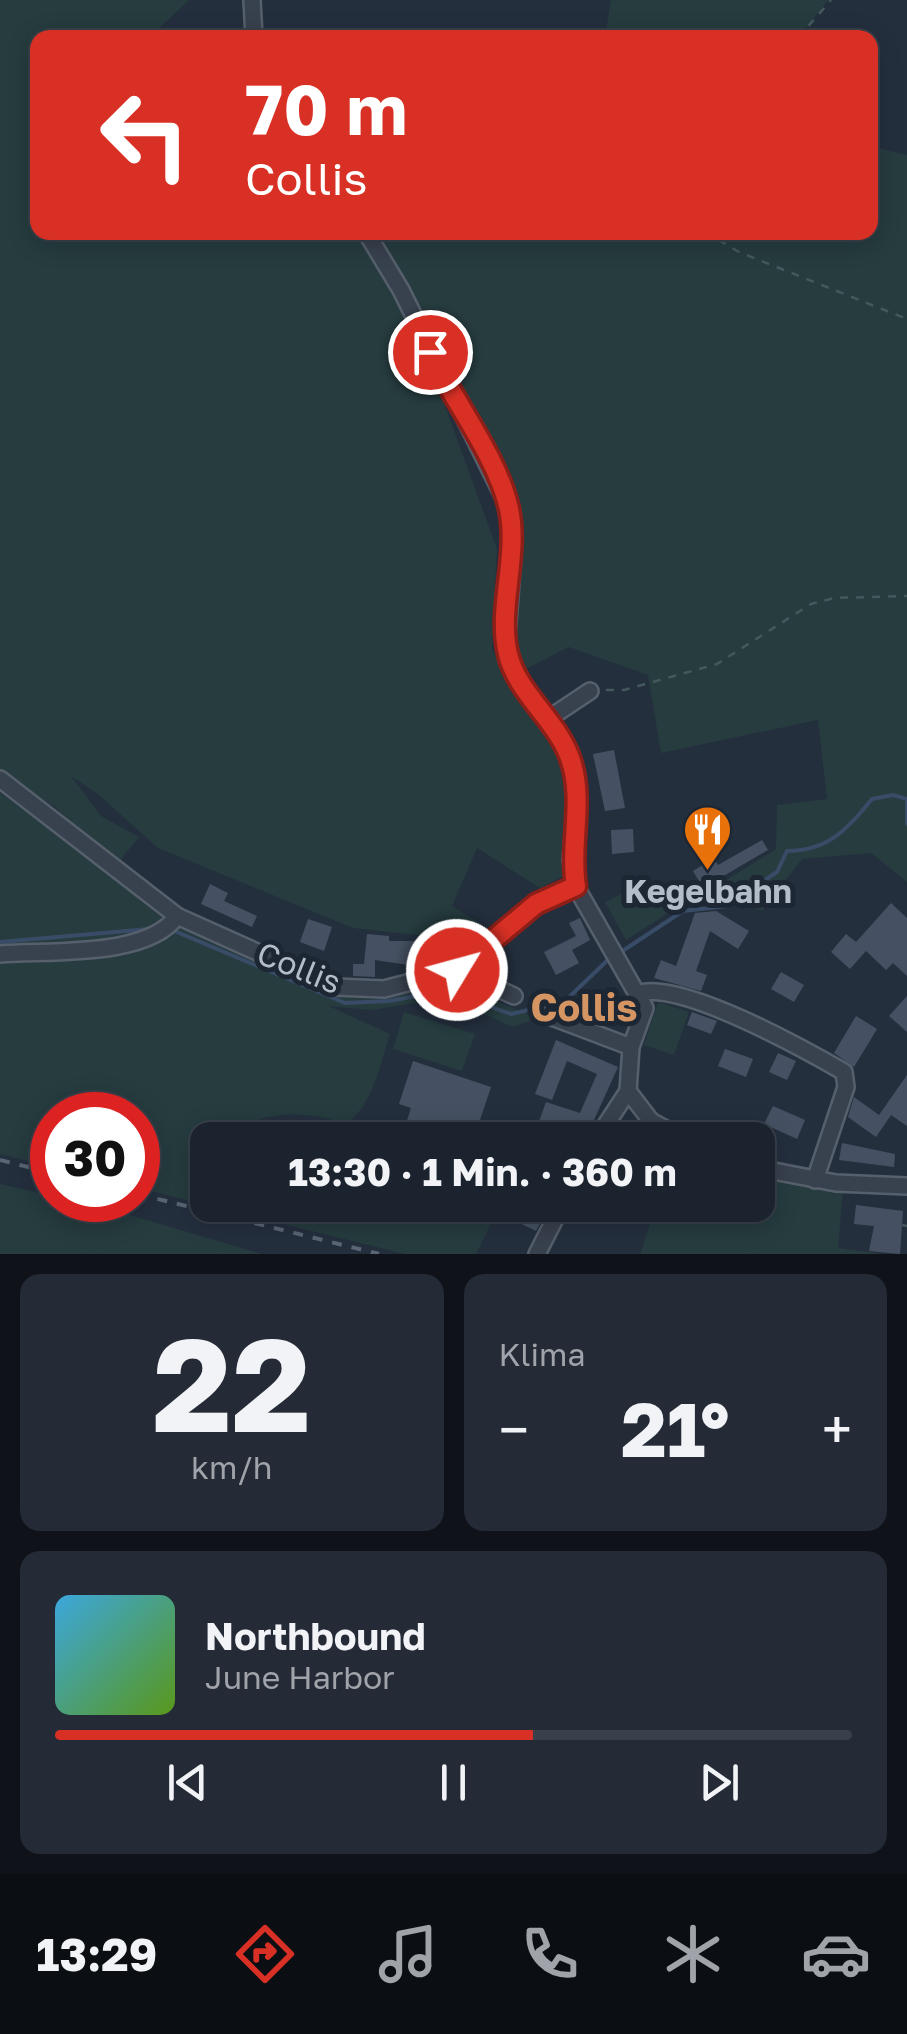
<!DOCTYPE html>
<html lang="de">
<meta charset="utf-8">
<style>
body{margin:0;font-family:"Golos Text",sans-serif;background:#242b36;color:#f1f3f6;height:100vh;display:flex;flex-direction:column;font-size:38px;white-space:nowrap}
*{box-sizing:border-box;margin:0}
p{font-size:32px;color:#a0a4aa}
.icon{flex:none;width:55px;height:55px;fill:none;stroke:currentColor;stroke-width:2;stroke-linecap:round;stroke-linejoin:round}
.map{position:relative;height:1254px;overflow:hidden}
.drawer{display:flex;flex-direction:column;gap:20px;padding:20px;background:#0f1319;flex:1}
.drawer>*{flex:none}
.hud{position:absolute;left:30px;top:30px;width:848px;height:210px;border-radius:20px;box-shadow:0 5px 25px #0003,0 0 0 2px #39404a;background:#d93025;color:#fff;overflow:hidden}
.speed{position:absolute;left:30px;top:1092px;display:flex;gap:20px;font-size:50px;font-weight:700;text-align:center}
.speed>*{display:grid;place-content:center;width:130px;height:130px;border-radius:50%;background:#1b232e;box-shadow:0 5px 25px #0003,0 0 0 2px #39404a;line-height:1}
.speed .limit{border:15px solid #d22;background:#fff;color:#111}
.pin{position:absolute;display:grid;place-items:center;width:85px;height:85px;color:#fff;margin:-42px;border:5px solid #fff;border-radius:50%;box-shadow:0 2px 10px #0007}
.me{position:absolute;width:110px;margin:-55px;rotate:53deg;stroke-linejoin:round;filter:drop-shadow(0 0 8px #0008)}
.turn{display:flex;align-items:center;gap:35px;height:210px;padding:0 50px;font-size:45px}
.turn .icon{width:130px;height:130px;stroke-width:2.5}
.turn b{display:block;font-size:70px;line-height:85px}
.big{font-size:75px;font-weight:700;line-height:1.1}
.drawer .tile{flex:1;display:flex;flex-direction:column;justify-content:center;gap:15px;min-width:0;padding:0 35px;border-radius:20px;background:#242b36}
.drawer .dial{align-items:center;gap:0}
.dial b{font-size:130px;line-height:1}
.song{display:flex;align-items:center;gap:30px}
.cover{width:120px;height:120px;border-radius:15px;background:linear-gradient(135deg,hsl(200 70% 55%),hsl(90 70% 35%))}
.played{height:10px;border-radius:5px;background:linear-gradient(90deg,#d93025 60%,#39404a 60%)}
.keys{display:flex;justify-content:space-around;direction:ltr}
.heat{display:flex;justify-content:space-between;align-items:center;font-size:55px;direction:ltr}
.drawer .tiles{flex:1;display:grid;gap:20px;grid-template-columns:1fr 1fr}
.tile:last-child{grid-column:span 2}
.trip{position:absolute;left:190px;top:1122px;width:585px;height:100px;border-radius:20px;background:#1b232e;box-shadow:0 5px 25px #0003,0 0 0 2px #39404a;font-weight:700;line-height:100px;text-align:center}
.tab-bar{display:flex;height:160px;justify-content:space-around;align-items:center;background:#0b0e12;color:#a0a4aa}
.tab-bar .icon{width:70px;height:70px}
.tab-bar .selected{color:#d93025}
.tab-bar b{font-size:45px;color:#f1f3f6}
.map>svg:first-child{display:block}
.green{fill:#263c3f}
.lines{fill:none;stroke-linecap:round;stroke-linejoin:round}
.stream{stroke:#394c67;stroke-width:4}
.building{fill:#455162}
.minor-casing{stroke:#565f6c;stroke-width:20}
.path{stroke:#44595c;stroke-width:2.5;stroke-dasharray:8 8;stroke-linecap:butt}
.minor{stroke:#38414e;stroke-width:15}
.rail{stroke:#5a6575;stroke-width:4;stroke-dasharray:10 10;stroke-linecap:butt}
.route-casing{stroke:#8d1f18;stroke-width:25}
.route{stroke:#d93025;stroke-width:18}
.labels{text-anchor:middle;stroke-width:10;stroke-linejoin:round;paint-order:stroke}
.poi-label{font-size:32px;font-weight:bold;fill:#b4bcc9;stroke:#1d2633}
.street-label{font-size:32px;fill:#b4bcc9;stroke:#1d2633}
.quarter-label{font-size:38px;font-weight:bold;fill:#d59563;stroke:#1d2633}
</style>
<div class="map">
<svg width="907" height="1254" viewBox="0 0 907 1254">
<rect width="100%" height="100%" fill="#242f3e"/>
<g class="green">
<polygon points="0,0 189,0 150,37 38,38 38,232 213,233 232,242 236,233 356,233 395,295 436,381 497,549 492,649 516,696 564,763 572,792 567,874 540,888 477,848 452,906 482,924 479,942 353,928 158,848 98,794 71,776 101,816 139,837 118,863 55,807 0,772"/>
<polygon points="611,0 828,0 806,28 804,37 605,37"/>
<polygon points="870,146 907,155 907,882 871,853 802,859 762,911 710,890 776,849 777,805 827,799 818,720 661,753 648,675 569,647 514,675 509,508 366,233 870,232"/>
<polygon points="0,793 95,861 165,920 128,941 0,951"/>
<polygon points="636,887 657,892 670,912 626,940 605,902"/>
<path d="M177,925L334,994L373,999L454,984L537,1018L513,1027L448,998L371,1010L329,1006L390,1034C380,1065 373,1105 346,1124C314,1113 278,1110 248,1124L254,1140H208V1205H500L476,1254H405L138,1188V1115H52V1167L0,1154V957C40,954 155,960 177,925Z"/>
<polygon points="658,1002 689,1012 674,1055 644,1045"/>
<polygon points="404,1012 475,1034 462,1071 393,1049"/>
<polygon points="758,1177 843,1190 838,1248 882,1254 640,1254 656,1205 758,1205"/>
<polygon points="0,1184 52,1196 52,1200 99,1206 262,1254 0,1254"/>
</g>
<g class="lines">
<g class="stream">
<polyline points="907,800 907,824"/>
<polyline points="172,930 345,1003 389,1001 444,991 511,1014 564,1002 612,956"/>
<polyline points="0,942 149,929"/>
<path d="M621,952L683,911L727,906L777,872L787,851C829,851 847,829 872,799L893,795L907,799"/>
</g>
</g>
<g class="building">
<polygon points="614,750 625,808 605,811 593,754"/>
<polygon points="633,829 634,852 612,854 611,830"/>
<polygon points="762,840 768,850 703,888 693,871 714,858 718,865"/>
<polygon points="210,884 228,893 224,901 257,916 252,927 201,904"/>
<polygon points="891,903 907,918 907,976 893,963 886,970 866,951 850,969 831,952 846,934 856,942"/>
<polygon points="716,911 749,931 738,949 710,931 696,971 707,975 701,991 654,978 661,960 676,966 695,913"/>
<polygon points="580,918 590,940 572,950 579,963 556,975 544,952 576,936 569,923"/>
<polygon points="308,919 332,927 324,951 300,942"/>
<polygon points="367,934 389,936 389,941 440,941 441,959 416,961 415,966 375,960 375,977 353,976 353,964 364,964"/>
<polygon points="781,972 804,985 794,1002 771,989"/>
<polygon points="907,996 907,1032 889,1016"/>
<polygon points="692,1012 717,1021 711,1034 687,1025"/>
<polygon points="856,1016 877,1029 854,1067 834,1053"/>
<polygon points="556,1040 618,1067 585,1140 548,1140 551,1131 537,1127 546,1102 580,1113 597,1074 567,1061 552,1100 535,1094"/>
<polygon points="725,1049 753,1059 746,1077 718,1066"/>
<polygon points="778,1053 796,1061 787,1080 769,1072"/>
<polygon points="413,1061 491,1087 477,1129 468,1126 464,1140 405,1127 411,1108 399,1104"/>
<polygon points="907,1075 907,1126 891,1115 876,1137 848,1117 854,1097 879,1115"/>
<polygon points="773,1106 805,1120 797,1139 764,1124"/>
<polygon points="842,1143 895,1154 894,1167 839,1160"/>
<polygon points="506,1205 526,1205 524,1209 543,1218 536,1231 501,1214"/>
<polygon points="856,1205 903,1211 900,1254 869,1251 874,1226 854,1224"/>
</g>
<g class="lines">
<defs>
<g id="minor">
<polyline points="252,0 254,38"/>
<polyline points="366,232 401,290 509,508 513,556 506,649 514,675 554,727 570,758 577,791 571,860 576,887 645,1008 631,1047 628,1091 651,1121 686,1140"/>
<polyline points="548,719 590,691"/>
<polyline points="0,779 177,916 335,987 384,989 457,970 537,904 576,887"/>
<path d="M0,954C49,950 148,958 177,916"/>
<polyline points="457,970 514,996"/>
<path d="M640,993C682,981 804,1049 844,1072L846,1087L815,1180"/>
<polyline points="549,1016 631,1047"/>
<polyline points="596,1140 628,1091"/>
<polyline points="758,1168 836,1183 907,1186"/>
<polyline points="537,1254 562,1205"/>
</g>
</defs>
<use href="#minor" class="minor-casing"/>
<g class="path">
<polyline points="798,38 831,0"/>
<polyline points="705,232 739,252 907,319"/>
<polyline points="606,690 624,690 717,664 811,604 834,598 907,596"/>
<polyline points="902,1225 907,1226"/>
</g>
<use href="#minor" class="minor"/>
<g class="rail">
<polyline points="0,1160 52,1173"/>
<polyline points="138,1194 379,1254"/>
</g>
</g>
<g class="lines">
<defs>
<path id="route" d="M430,352C453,400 498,458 509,509C519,557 497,608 508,654C517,693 556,719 570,758C585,800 569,844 576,886L536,904L457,970"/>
</defs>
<use href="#route" class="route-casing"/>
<use href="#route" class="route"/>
</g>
<defs>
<symbol id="restaurant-pin" viewBox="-11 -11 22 30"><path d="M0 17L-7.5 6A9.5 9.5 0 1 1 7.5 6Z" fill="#e8710a" stroke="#1d2633"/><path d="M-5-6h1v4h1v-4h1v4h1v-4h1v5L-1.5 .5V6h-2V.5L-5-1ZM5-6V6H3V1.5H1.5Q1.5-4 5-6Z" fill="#fff"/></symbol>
</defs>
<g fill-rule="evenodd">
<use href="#restaurant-pin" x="680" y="802" width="55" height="75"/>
</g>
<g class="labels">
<g class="poi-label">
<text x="708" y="903">Kegelbahn</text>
</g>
<g class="street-label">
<text transform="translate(299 968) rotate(22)" y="11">Collis</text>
</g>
<g class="quarter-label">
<text x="584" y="1021">Collis</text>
</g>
</g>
</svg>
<div class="speed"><div class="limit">30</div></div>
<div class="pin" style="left:430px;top:352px;background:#d93025"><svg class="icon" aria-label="arrive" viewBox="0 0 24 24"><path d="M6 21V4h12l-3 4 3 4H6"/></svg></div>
<svg class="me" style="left:457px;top:970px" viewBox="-20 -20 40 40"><circle r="17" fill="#d93025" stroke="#fff" stroke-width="3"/><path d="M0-11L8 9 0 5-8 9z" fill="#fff"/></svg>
<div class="trip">13:30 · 1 Min. · 360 m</div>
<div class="hud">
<div class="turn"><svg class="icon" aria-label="left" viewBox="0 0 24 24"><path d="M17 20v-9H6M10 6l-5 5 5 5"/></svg><div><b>70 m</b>Collis</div></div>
</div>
</div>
<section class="drawer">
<div class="tiles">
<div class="tile dial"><b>22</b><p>km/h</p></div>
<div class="tile"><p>Klima</p>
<div class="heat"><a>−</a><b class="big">21°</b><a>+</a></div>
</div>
<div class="tile">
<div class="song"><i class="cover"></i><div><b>Northbound</b><p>June Harbor</p></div></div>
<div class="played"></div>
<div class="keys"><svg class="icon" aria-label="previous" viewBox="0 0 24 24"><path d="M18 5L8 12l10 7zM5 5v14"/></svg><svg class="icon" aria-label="pause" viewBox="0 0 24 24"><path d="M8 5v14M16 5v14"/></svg><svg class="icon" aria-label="next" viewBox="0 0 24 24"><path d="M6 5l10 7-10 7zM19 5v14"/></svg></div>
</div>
</div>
</section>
<nav class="tab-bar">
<b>13:29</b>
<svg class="icon selected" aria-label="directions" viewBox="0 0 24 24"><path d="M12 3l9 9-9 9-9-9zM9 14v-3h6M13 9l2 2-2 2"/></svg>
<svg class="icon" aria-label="music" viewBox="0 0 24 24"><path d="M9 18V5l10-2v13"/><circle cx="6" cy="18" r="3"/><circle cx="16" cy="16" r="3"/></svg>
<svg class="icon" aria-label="phone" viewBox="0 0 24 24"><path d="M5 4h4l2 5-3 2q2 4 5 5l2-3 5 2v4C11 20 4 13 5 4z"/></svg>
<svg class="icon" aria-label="climate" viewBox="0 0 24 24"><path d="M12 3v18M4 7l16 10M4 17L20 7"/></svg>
<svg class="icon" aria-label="car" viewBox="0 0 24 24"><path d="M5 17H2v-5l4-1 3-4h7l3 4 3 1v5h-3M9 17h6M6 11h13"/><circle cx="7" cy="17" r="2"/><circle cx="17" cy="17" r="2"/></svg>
</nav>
